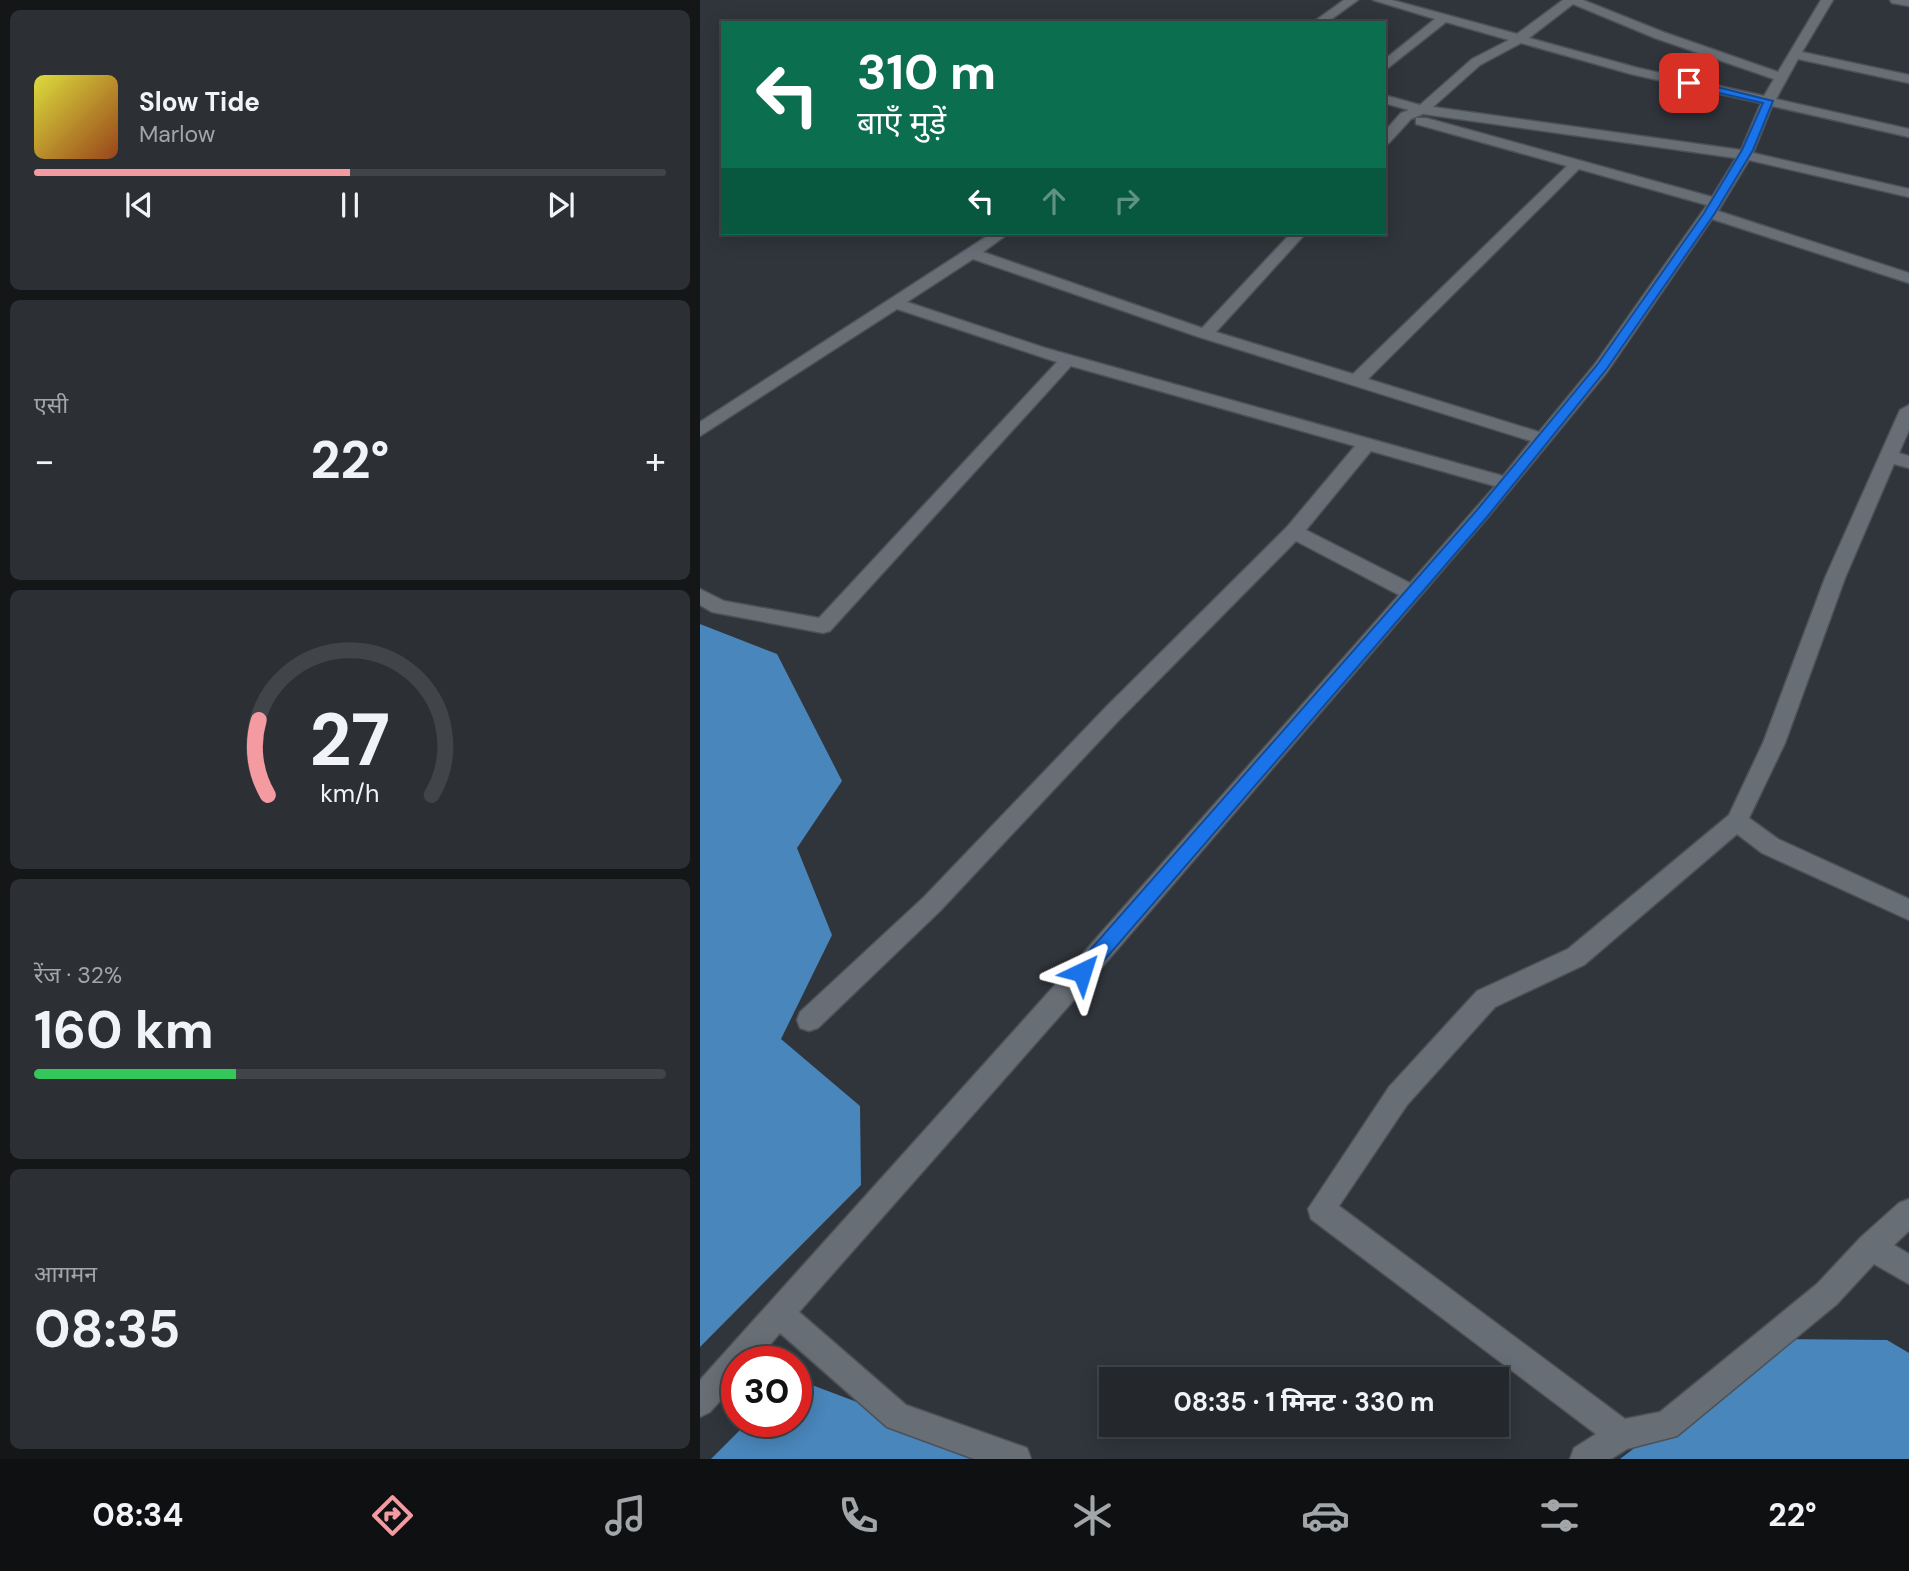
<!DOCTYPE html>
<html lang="hi">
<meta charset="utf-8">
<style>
body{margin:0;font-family:"DM Sans","Noto Sans Devanagari",sans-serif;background:#2c3034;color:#f1f3f6;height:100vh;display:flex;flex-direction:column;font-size:26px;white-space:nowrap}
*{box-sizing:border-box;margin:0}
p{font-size:23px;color:#a3a6a9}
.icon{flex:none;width:38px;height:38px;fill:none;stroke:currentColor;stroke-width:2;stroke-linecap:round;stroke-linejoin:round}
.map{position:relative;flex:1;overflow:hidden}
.side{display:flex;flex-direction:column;gap:10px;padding:10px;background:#141618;width:700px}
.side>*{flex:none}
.hud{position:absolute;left:21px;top:21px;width:665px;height:214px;border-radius:0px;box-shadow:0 4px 18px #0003,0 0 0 2px #414448;background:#0b6e4f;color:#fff;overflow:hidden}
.speed{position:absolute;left:21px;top:1346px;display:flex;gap:14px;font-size:35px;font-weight:700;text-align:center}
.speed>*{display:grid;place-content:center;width:91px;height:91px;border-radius:50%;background:#24282c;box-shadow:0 4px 18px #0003,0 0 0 2px #414448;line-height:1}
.speed .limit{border:10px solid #d22;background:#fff;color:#111}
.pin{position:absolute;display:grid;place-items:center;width:60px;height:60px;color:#fff;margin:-30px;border-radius:14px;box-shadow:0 4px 10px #0006}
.me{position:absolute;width:77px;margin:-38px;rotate:41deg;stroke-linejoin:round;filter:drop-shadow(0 0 5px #0008)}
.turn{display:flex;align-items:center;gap:24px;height:147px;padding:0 21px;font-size:32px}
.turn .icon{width:91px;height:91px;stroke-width:2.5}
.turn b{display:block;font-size:49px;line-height:60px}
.lanes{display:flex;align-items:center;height:66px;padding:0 21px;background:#0003;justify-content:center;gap:35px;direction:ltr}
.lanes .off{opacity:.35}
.big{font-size:52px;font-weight:700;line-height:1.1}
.side .tile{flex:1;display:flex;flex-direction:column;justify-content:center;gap:10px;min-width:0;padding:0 24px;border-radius:10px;background:#2c3034}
.side .dial{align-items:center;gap:0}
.dial svg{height:182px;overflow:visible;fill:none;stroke:#414448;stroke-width:7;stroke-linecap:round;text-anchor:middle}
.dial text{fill:#f1f3f6;stroke:none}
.song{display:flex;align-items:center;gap:21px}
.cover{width:84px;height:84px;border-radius:10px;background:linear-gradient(135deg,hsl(60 70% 55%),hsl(20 70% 35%))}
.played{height:7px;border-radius:4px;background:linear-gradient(90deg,#f49aa1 50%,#414448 50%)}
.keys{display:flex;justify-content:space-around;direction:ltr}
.heat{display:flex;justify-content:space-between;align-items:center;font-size:38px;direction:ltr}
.charge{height:10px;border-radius:5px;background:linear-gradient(90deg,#34c759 32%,#414448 0)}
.trip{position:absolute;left:399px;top:1367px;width:410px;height:70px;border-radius:0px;background:#24282c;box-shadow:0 4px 18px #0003,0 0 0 2px #414448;font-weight:700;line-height:70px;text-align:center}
.menu{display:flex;height:112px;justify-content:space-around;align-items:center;background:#0e1012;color:#a3a6a9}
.menu .icon{width:49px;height:49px}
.menu .active{color:#f49aa1}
.menu b{font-size:32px;color:#f1f3f6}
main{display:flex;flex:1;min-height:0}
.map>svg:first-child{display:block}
.water{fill:#4986bb}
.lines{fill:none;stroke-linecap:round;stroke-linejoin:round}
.street-casing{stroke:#4d5157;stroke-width:3}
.street{fill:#686e75;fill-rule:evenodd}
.route{fill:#1a73e8;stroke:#114b97;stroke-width:2}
</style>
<main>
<section class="side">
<div class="tile">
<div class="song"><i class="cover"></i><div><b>Slow Tide</b><p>Marlow</p></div></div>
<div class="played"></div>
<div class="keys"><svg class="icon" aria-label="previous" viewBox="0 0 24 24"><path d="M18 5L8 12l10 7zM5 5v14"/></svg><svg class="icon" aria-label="pause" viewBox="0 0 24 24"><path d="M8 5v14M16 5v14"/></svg><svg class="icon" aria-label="next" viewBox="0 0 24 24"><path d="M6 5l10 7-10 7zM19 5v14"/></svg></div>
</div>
<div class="tile"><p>एसी</p>
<div class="heat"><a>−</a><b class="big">22°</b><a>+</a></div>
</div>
<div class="tile dial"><svg viewBox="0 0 100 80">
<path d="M14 69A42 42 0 1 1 86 69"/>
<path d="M14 69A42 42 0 0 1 10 36" stroke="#f49aa1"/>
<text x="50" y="56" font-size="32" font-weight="700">27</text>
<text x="50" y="72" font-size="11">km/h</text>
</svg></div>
<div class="tile"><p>रेंज · 32%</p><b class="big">160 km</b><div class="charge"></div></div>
<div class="tile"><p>आगमन</p><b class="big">08:35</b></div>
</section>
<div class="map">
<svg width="1209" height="1459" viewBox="0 0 1209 1459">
<rect width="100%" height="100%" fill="#30353b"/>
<g class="water">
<polygon points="0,624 77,654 142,781 97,848 132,935 81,1039 160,1106 161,1185 0,1347"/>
<polygon points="1078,1339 1187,1340 1209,1353 1209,1459 920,1459"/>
<polygon points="96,1379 308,1459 11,1459 49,1421 96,1421"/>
</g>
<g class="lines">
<defs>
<g id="street">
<polygon points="644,0 658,0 626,23 612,23"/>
<path d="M673,0H692L817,34L863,0H883L963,32L1078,72L1121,0H1133L1102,52L1209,75V83L1098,59L1076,99L1209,129V137L1072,106L1053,153L1209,189V197L1049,160L1018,211L1209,273V283L1012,219L907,372L788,517L373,1001L99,1312L206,1405L327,1448L331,1459H274L187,1427L80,1333L55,1362H37V1382L10,1412L0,1417V1380L355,985L699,595L596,541L420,719L240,911L118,1028L109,1031L100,1028L97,1020L100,1012L224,897L406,707L587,527L655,446L371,366L130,631L123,633L12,612L0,605V589L24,601L119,618L357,362L197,309L0,436V422L292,233H309L283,252L502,328L591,233H606L516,332L653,374L867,166L716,124V118H726L1012,197L1036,158L723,114L711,119L689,143L684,144V132L701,113L709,110L684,103V95L720,105L772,59L809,40L746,22L684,71V60L735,19ZM873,4L955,38L1074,79L1064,96L938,68L829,38ZM821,43L931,74L1061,103L1041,150L733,107L780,65ZM879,169L1007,205L895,364L839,432L668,379ZM273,259L499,337L831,441L803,476L345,348L207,302ZM671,451L795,486L710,583L606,530Z"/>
<polygon points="1190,0 1209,0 1209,6 1192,3"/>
<polygon points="1209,405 1209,430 1199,453 1209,456 1209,468 1194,464 1145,578 1085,743 1049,818 1078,839 1209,899 1209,920 1062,853 1037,834 884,965 795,1007 707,1105 639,1206 925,1419 960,1412 1117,1284 1161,1237 1199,1203 1209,1199 1209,1231 1194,1245 1209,1254 1209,1284 1174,1264 1137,1304 977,1436 927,1449 911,1459 870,1459 874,1448 896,1434 611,1219 608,1209 689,1087 777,991 868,949 1029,815 1063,743 1125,578 1200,410"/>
</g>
</defs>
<use href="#street" class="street-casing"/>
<use href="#street" class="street"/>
</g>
<polygon class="route" points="989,80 1073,101 1053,150 1015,213 906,370 787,517 389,978 382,981 376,978 373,972 376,966 777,510 897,365 1004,213 1042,150 1063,103 985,85 985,81"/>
</svg>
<div class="speed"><div class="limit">30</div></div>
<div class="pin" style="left:989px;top:83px;background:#d93025"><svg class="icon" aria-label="arrive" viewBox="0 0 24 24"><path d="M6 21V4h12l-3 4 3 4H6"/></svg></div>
<svg class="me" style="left:382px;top:972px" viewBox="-20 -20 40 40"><path d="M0-17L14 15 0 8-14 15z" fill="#1a73e8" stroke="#fff" stroke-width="4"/></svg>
<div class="trip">08:35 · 1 मिनट · 330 m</div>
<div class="hud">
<div class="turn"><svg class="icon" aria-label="left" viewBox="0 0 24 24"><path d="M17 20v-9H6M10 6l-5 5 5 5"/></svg><div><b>310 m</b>बाएँ मुड़ें</div></div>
<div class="lanes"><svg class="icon" aria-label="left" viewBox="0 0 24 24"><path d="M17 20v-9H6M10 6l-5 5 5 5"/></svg><svg class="icon off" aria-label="ahead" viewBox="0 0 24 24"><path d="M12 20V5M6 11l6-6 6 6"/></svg><svg class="icon off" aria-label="right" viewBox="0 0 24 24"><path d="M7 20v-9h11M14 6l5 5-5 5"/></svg></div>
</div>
</div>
</main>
<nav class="menu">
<b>08:34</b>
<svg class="icon active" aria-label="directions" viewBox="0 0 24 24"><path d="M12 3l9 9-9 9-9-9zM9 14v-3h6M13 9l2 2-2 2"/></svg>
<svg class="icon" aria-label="music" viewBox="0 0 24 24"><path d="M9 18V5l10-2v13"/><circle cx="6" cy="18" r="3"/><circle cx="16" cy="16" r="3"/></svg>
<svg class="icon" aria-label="phone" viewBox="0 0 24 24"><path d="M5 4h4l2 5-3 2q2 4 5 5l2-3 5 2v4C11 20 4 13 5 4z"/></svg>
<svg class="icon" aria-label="climate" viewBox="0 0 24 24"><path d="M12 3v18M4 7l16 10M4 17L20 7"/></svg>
<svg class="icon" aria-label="car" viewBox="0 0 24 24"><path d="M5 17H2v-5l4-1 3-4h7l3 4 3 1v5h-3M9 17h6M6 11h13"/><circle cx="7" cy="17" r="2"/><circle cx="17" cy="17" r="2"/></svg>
<svg class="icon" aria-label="filters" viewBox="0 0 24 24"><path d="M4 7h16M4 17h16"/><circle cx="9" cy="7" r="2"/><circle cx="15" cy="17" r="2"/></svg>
<b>22°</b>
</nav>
